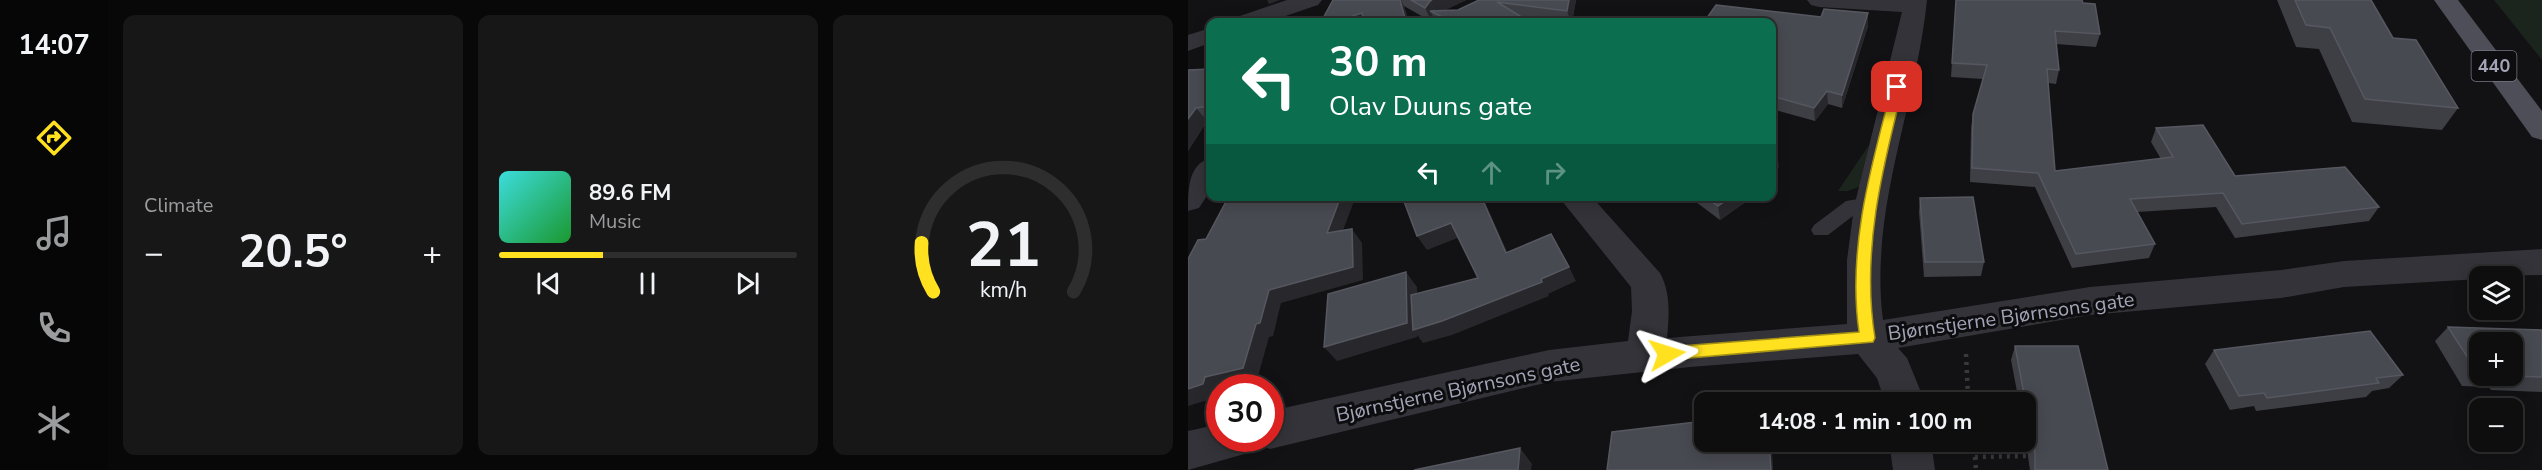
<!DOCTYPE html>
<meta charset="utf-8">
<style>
body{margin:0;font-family:"Nunito Sans",sans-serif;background:#171718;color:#f1f3f6;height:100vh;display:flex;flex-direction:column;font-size:22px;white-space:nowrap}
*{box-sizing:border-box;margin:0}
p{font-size:20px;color:#9b9c9e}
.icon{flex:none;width:33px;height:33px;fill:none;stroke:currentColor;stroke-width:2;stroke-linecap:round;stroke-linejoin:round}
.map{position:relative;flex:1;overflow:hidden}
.sheet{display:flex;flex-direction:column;gap:15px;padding:15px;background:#080808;width:1080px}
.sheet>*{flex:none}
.hud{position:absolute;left:18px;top:18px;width:570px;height:183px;border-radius:12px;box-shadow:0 3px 15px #0003,0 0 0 2px #2e2e2f;background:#0b6e4f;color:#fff;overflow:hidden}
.controls{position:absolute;left:1281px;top:266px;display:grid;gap:12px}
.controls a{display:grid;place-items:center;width:54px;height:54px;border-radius:12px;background:#0e0e0f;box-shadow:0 3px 15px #0003,0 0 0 2px #2e2e2f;font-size:30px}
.speed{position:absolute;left:18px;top:374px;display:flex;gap:12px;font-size:30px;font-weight:700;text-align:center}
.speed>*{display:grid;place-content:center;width:78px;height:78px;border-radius:50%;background:#0e0e0f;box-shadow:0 3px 15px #0003,0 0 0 2px #2e2e2f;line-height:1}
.speed .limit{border:9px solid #d22;background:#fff;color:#111}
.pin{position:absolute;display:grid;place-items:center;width:51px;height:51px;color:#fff;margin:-26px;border-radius:12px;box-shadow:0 3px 9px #0006}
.me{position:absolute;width:66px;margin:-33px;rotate:84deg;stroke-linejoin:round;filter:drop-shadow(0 0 4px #0008)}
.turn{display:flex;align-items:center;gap:21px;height:126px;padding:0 24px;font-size:27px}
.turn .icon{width:78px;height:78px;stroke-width:2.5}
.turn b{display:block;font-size:42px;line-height:51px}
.lanes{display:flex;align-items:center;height:57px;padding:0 24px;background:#0003;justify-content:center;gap:30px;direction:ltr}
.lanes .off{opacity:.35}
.big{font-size:45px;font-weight:700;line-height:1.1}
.sheet .card{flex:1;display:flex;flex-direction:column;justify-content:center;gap:9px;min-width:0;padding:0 21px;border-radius:12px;background:#171718}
.sheet .dial{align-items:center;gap:0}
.dial svg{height:156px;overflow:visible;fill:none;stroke:#2e2e2f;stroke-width:7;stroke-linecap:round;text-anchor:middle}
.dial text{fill:#f1f3f6;stroke:none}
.song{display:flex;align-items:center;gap:18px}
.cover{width:72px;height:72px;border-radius:9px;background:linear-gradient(135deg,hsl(180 70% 55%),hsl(130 70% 35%))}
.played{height:6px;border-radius:3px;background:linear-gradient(90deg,#ffe11f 35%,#2e2e2f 35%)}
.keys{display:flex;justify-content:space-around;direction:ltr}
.heat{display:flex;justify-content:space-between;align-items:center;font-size:33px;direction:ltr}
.sheet .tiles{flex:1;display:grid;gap:15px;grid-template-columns:repeat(3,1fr)}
.trip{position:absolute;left:506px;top:392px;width:342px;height:60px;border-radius:12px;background:#0e0e0f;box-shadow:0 3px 15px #0003,0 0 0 2px #2e2e2f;font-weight:700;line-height:60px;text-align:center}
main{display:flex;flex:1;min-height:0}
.menu{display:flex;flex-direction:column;width:108px;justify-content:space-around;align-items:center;background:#060606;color:#9b9c9e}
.menu .icon{width:42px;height:42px}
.menu .on{color:#ffe11f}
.menu b{font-size:27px;color:#f1f3f6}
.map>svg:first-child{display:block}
.green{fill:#1c241e}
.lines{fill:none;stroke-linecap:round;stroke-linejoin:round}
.path{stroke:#393940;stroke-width:4.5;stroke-dasharray:3 5;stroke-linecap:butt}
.service{fill:#333339;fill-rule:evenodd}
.minor{fill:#333339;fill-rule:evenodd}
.tertiary{fill:#333339;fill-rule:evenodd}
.primary{fill:#4e4e58;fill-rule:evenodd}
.wall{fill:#3e3f45;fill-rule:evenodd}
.shaded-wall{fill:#28282c}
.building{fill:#484a51;stroke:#565861;stroke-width:1.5}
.route{fill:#ffe11f;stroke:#a69214;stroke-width:1.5}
.labels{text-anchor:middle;stroke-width:6;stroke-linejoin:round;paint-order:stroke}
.shield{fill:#0d0d0f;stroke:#757784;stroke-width:1.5}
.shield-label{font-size:18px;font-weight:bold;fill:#a2a4b6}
.street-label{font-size:20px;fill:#a2a4b6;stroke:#0d0d0f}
</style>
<main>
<nav class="menu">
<b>14:07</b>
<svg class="icon on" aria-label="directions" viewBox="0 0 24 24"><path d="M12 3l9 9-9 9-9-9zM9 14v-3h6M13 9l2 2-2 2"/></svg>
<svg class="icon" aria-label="music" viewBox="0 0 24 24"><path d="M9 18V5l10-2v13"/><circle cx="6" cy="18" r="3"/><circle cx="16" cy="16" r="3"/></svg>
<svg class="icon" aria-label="phone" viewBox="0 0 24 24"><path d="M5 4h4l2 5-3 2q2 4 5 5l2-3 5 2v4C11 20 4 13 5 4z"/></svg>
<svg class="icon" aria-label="climate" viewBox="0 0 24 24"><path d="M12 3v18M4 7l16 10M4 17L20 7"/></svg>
</nav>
<section class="sheet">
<div class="tiles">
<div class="card"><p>Climate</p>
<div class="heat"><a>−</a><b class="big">20.5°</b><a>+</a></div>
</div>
<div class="card">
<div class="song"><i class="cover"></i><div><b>89.6 FM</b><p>Music</p></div></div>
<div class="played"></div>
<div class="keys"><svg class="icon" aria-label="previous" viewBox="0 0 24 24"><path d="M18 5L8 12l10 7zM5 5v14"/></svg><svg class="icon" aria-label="pause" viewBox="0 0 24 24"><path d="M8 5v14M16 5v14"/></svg><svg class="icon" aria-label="next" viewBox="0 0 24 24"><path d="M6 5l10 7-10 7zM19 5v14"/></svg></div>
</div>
<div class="card dial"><svg viewBox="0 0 100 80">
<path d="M14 69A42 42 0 1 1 86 69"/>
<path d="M14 69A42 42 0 0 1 8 44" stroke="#ffe11f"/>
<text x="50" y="56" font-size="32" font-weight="700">21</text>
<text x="50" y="72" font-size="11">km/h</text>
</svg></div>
</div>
</section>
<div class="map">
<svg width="1354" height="470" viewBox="0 0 1354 470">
<rect width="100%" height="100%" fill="#121214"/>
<g class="green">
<polygon points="1306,0 1354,0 1354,60"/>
<polygon points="681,145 673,186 660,191 650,191"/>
</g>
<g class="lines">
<g class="path">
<polyline points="778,354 780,397 830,396"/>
<polyline points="785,441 787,457 840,456"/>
<polyline points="787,457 788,470"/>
</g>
<polygon class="service" points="683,197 690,199 692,204 690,209 670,212 640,235 626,235 623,230 626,225 658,201"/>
<g class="minor">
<path d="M619,0H739C728,108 681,209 695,320L902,287L1093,270L1156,261L1354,249V275L1292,276V279L1156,287L1093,298L902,315L710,348L719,358L737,402H697L689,378L670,354L502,367L361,382L82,449L70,444L67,451L0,470V431L32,424V438H82V411L361,350L440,341L444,311L443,287L370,196H403L472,273C483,293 481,316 479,338L659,324V260L666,207L714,12L631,7L623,5Z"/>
<path d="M22,158V191L11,208L0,211C0,189 0,165 22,158Z"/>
<polygon points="701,441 743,441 747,470 705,470"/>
</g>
<g class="tertiary">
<polygon points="99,0 134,0 130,5 80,22 46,22 49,17"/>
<polygon points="22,28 22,43 0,51 0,35"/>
</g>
<polygon class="primary" points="1246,0 1270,0 1354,111 1354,140 1344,137"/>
</g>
<g class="wall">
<polygon points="145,0 278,0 257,10 270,10 291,0 388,0 384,22 367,22 336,18 342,22 248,22 246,18 244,22 216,6 221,22 133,22"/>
<polygon points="768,0 895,3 912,34 908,47 868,44 871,70 868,84 860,83 867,171 973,159 963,142 968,128 1047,176 1191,207 1181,221 1047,238 1028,207 949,212 967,244 961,258 884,268 847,187 782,182 783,128 785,114 795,79 763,77"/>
<polygon points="1089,0 1183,0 1205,38 1270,108 1254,130 1164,122 1131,49 1108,47"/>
<polygon points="584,22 680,26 654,108 640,104 627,121 584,109"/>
<polygon points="22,69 22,121 19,121 0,151 0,70"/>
<polygon points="500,196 566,196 532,220"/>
<polygon points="732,198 796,262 793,276 736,277 731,212"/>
<path d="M1260,327L1354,330V392L1303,390L1301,387L1274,386L1247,341ZM1292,342L1324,375H1292Z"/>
<polygon points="827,346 920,470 842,470 837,436 837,402 831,402 823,360"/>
<polygon points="1026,350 1215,375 1201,388 1184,391 1178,397 1068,411 1066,406 1042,410 1017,364"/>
</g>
<g class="shaded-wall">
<polygon points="79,0 92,0 81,4"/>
<polygon points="212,0 213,0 216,6 221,22 218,22"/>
<polygon points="244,0 278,0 249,14 247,13 242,1"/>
<polygon points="381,0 388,0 384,22 383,22 379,11"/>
<polygon points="242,1 247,13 242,11 246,18 244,22 237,8"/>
<polygon points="174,13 179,22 146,22"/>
<polygon points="680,13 680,26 654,108 654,95"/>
<polygon points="639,91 640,104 627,121 626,108"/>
<polygon points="8,108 19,121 0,151 0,119"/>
<polygon points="589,153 591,167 584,173 584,158"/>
<polygon points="153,196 168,196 149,246 139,233"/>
<polygon points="293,196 294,196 326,267 318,253"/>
<polygon points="544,196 566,196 532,220 530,206"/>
<polygon points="263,223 272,237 239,250 229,236"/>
<polygon points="164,229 174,243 175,280 93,303 85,336 81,337 69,380 42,387 32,387 30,397 0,406 0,389 17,377 68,324 81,290"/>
<polygon points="381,267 388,281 360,294 361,296 264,335 235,343 229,335 229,337 149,361 136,347 218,272 229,287 229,328 353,279"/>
<polygon points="581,441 584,441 585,470 583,470"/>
<polygon points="332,448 344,464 343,470 330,470"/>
</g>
<g class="building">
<polygon points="145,0 212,0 218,22 176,22 174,13 146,22 133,22"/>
<polygon points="223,0 244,0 242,1 237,8"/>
<polygon points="291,0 381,0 379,11 309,2 342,22 265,22 242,11 270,10"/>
<polygon points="768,0 894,0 895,3 907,4 912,34 867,31 871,70 859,69 867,171 985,157 968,128 1015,125 1047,176 1157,167 1191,207 1054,224 1035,193 942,199 967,244 888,254 850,173 784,168 785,114 799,65 764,63"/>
<polygon points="1107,0 1183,0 1205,38 1228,40 1270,108 1177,99 1142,28 1118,25"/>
<polygon points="528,5 633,17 636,9 680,13 654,95 639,91 626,108 584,96 584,22 516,22"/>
<polygon points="22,69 22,106 8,108 0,119 0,70"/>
<polygon points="584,150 589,153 584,158"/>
<polygon points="41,196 153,196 139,233 164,229 165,267 81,290 72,323 68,324 55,368 17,377 15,384 0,389 0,259 10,240 18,239"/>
<polygon points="214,196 293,196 318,253 363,234 381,267 353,279 354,282 254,321 225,330 223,295 290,278 263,223 229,236"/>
<polygon points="516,196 544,196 530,206"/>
<polygon points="785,197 796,262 737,262 732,198"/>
<polygon points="218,272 219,323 136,347 140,294"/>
<polygon points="1260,327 1354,330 1354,377 1319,376 1318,375 1324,375 1324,342 1292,342 1292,372 1289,372"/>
<polygon points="1182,331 1215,375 1188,378 1191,383 1079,398 1076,393 1051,396 1026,350"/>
<polygon points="827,346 890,346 920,470 847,470 847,453"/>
<polygon points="516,421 516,441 581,441 583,470 419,470 424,432"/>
<polygon points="332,448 330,470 226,470"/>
</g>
<path class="route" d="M709,83L715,87C694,169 673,253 687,338L685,342L479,360L474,358L471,354L479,347L671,332C659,249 683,166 704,87Z"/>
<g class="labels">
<rect class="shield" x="1283.5" y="51" width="45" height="30" rx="4.5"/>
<g class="shield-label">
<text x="1306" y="72">440</text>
</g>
<g class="street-label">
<text transform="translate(823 316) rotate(-8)" y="7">Bjørnstjerne Bjørnsons gate</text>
<text transform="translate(270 389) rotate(-12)" y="7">Bjørnstjerne Bjørnsons gate</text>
</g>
</g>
</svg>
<div class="controls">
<a><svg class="icon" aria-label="layers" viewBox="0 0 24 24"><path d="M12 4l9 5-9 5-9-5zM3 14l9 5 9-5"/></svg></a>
<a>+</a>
<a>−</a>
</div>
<div class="speed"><div class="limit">30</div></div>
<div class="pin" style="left:709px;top:87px;background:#d93025"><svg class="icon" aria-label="arrive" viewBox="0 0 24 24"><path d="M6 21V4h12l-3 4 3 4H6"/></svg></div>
<svg class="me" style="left:479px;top:354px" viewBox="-20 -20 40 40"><path d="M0-17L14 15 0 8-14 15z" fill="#ffe11f" stroke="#fff" stroke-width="4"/></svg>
<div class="trip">14:08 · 1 min · 100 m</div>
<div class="hud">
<div class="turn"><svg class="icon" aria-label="left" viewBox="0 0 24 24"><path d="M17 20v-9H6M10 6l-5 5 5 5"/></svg><div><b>30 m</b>Olav Duuns gate</div></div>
<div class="lanes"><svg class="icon" aria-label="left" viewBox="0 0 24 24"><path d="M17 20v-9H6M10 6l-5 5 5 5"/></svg><svg class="icon off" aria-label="ahead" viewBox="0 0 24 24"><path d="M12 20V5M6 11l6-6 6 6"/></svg><svg class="icon off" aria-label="right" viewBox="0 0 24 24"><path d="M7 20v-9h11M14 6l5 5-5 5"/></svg></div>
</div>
</div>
</main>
